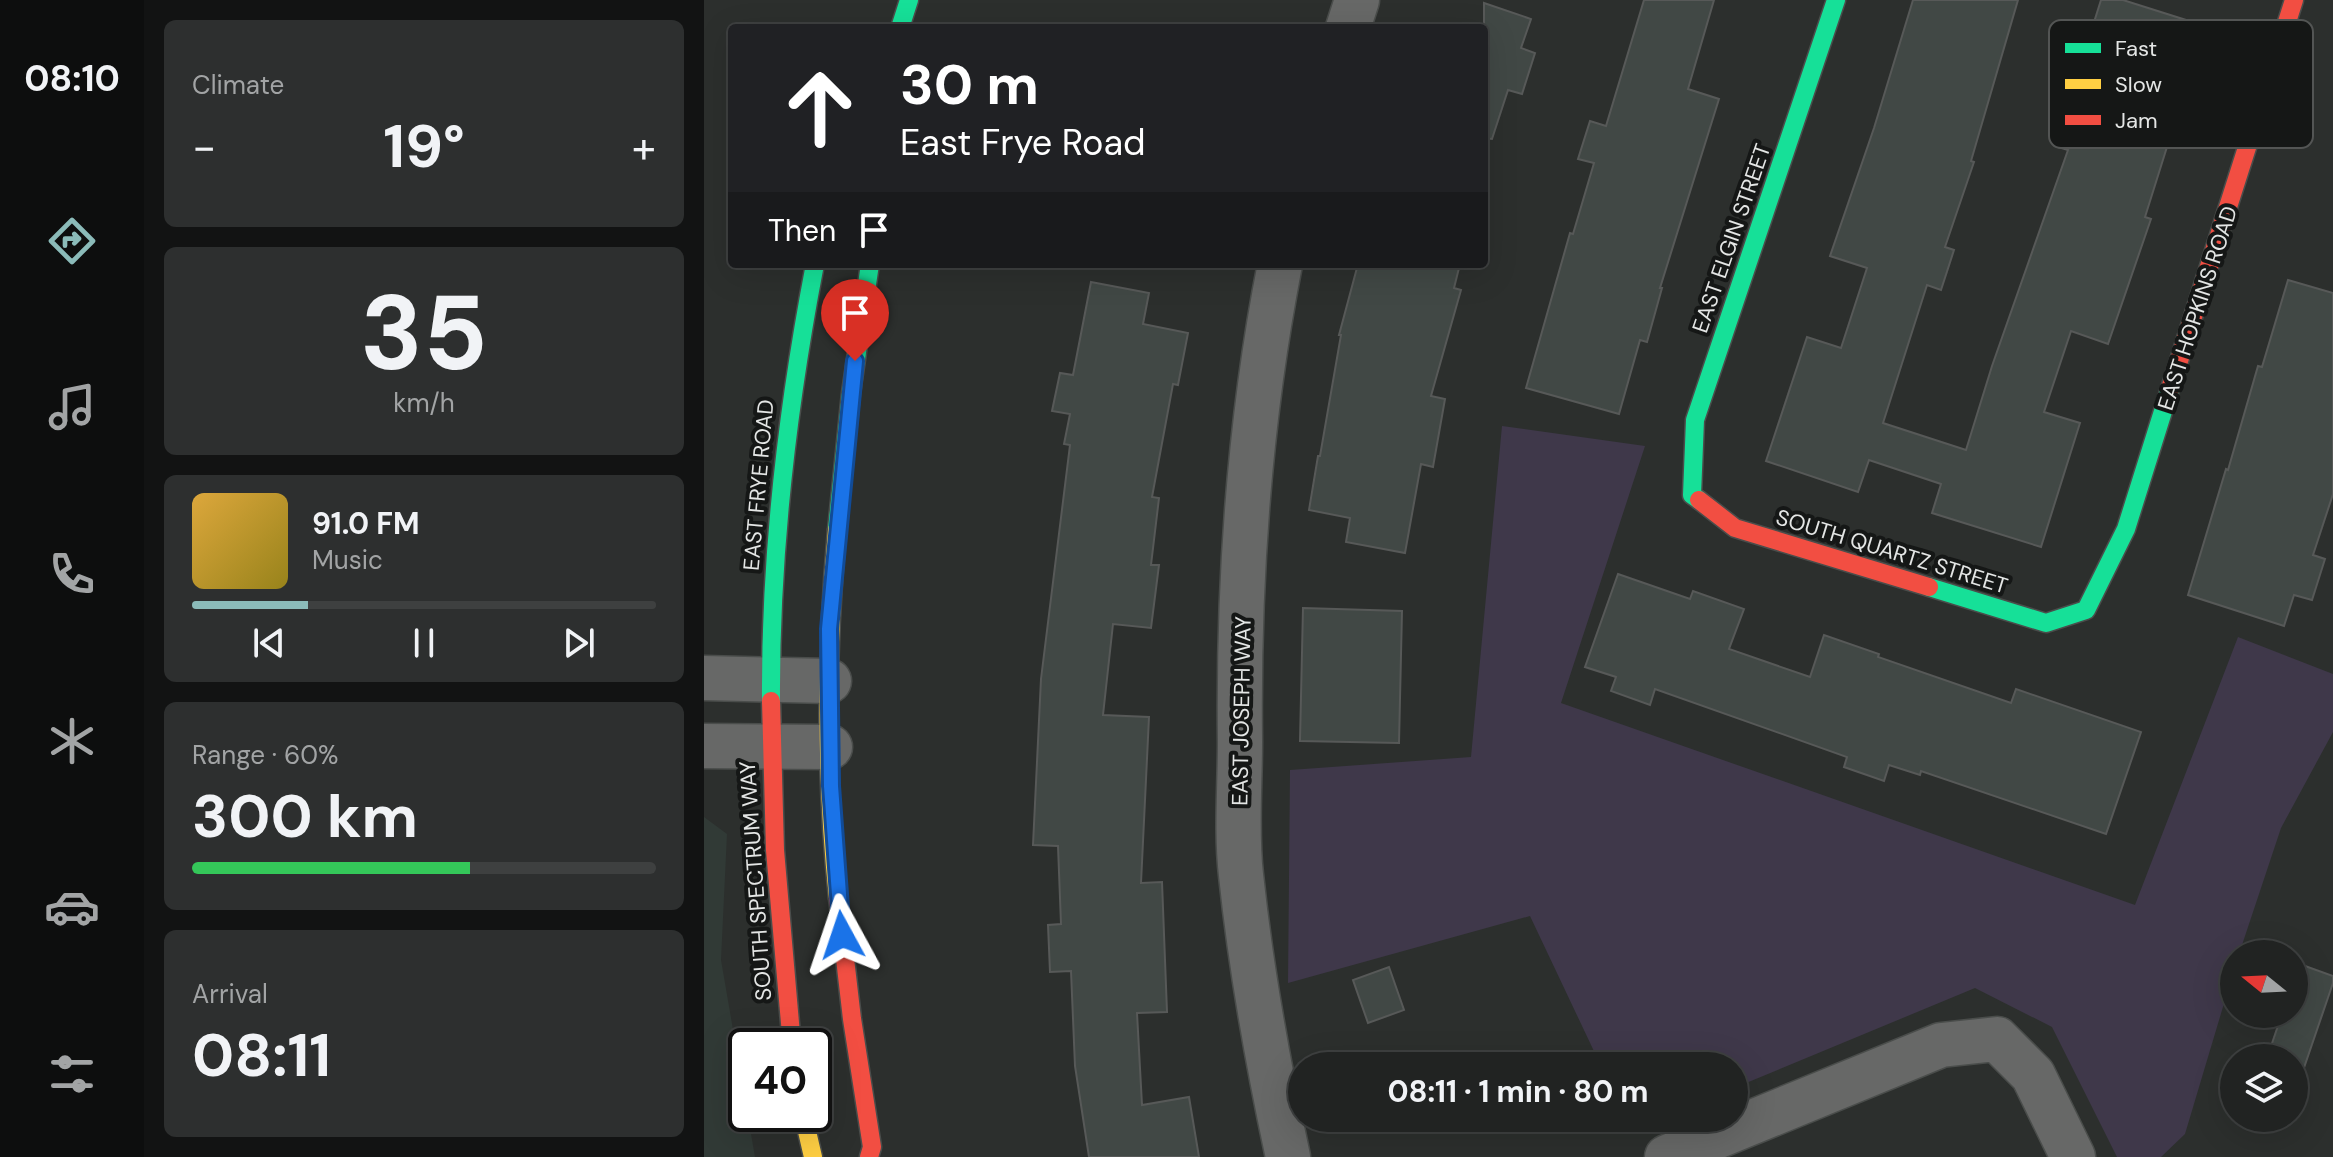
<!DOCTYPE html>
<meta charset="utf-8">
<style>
body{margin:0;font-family:"DM Sans",sans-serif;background:#2d2f2f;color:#f1f3f6;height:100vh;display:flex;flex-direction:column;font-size:30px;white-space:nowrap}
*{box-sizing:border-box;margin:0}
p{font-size:26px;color:#a2a4a5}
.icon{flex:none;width:44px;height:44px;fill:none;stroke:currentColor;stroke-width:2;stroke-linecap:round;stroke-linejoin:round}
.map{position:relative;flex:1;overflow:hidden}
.drawer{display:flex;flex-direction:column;gap:20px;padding:20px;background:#121313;width:560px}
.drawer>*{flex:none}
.hud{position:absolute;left:24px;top:24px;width:760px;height:244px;border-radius:8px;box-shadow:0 8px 32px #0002,0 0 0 2px #3e4040;background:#202124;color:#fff;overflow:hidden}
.needle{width:52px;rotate:288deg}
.buttons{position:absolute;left:1516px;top:940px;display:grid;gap:16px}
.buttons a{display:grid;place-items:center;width:88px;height:88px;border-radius:50%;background:#212322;box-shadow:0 8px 32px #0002,0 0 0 2px #3e4040;font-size:40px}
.speed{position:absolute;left:24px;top:1028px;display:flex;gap:16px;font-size:40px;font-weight:700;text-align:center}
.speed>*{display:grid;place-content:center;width:104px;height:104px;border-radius:50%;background:#212322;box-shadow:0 8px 32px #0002,0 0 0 2px #3e4040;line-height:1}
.speed .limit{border:4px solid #111;border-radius:12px;background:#fff;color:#111}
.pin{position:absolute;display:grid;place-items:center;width:68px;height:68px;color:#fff;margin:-82px -34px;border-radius:50% 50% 50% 0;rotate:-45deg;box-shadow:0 0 8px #0007}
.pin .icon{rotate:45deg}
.me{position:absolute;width:88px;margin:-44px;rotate:355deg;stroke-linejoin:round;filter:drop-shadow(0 0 6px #0008)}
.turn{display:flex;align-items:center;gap:28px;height:168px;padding:0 40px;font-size:36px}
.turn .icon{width:104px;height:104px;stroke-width:2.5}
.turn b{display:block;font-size:56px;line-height:68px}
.then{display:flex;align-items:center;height:76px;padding:0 40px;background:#0003;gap:16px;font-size:30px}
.big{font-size:60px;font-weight:700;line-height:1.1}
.drawer .widget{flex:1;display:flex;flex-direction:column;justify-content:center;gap:12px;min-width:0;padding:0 28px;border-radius:12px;background:#2d2f2f}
.drawer .dial{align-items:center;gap:0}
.dial b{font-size:104px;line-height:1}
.song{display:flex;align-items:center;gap:24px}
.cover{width:96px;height:96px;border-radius:12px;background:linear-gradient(135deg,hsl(40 70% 55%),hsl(50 70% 35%))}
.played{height:8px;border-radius:4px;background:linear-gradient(90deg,#8bbbb9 25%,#3e4040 25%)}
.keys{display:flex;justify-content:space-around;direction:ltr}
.heat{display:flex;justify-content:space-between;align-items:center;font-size:44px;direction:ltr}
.charge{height:12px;border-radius:6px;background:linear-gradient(90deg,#34c759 60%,#3e4040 0)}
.trip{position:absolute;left:584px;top:1052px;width:460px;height:80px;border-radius:40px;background:#212322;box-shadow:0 8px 32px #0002,0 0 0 2px #3e4040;font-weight:700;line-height:80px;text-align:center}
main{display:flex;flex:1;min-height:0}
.dock{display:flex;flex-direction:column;width:144px;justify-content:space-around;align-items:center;background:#0d0e0e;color:#a2a4a5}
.dock .icon{width:56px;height:56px}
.dock .active{color:#8bbbb9}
.dock b{font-size:36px;color:#f1f3f6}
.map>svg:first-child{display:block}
.built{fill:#313a36}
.green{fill:#3f384a}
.building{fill:#414845;stroke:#575958;stroke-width:2}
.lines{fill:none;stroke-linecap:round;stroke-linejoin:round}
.street-casing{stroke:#4a4d4b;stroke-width:47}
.fast-casing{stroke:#4a4d4b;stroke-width:21}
.slow-casing{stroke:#4a4d4b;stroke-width:21}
.jam-casing{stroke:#4a4d4b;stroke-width:21}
.street{stroke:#676867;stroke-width:44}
.fast{stroke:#16e098;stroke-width:18}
.slow{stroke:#ffcf43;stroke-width:18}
.jam{stroke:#f24e42;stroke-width:18}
.route-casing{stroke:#114b97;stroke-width:20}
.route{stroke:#1a73e8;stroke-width:14}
.labels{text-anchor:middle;stroke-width:8;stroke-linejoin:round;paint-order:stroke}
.street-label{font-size:22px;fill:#e4e6e5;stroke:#151716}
.key{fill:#151716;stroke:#535554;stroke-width:2}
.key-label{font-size:22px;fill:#e4e6e5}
</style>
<main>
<nav class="dock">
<b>08:10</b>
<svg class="icon active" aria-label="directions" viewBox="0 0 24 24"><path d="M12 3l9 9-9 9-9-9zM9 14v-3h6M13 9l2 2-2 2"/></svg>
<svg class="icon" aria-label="music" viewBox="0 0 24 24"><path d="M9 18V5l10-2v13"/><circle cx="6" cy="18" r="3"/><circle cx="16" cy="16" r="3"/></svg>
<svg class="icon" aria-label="phone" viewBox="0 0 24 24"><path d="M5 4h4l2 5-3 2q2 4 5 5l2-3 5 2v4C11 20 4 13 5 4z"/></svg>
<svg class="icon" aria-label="climate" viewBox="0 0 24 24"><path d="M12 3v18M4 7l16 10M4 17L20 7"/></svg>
<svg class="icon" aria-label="car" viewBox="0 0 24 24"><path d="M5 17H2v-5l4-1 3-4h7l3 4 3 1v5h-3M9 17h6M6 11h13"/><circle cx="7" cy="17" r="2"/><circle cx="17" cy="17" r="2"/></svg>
<svg class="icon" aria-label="filters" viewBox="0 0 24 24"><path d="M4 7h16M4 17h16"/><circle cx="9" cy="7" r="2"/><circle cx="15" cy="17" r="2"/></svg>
</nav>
<section class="drawer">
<div class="widget"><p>Climate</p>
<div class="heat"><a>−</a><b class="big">19°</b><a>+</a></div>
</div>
<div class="widget dial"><b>35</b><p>km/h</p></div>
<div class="widget">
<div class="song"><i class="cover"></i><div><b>91.0 FM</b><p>Music</p></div></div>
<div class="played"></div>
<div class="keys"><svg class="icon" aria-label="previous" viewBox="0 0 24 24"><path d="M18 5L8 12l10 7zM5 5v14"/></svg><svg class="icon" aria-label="pause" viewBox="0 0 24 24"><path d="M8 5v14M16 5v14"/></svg><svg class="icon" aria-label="next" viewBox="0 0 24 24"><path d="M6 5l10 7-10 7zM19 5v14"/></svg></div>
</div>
<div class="widget"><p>Range · 60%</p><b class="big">300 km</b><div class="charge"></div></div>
<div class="widget"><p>Arrival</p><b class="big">08:11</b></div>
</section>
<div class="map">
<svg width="1629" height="1157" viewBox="0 0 1629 1157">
<rect width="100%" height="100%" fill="#2c2f2d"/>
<polygon class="built" points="0,817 23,834 17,960 51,1157 0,1157"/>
<polygon class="green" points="798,426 941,446 857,703 1431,905 1534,637 1629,674 1629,732 1577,828 1535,954 1530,954 1530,970 1481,1134 1457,1157 1413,1157 1348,1027 1271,988 1030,1088 1030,1066 897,1066 826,916 584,983 586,770 767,757"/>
<g class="building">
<polygon points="940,0 1010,0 984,89 1015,99 956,288 958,288 943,342 936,340 915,414 822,388 866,233 869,234 890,163 874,159 886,121 902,126"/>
<polygon points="1209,0 1314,0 1267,161 1270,162 1241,247 1250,250 1237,290 1223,285 1179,423 1262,450 1288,366 1364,150 1351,146 1397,0 1419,0 1501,26 1441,217 1447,219 1404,344 1367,331 1340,412 1376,423 1337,547 1228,513 1237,484 1165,460 1154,492 1062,461 1103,337 1137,348 1163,268 1126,256 1170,128"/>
<polygon points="780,3 827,19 817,48 831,53 818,94 804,90 788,139 780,138"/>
<polygon points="654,264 756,264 750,288 757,290 727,396 741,399 729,467 717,464 701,553 642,542 646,518 605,510 614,456 616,456 637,335 635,335"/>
<polygon points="1584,280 1629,293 1629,494 1609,555 1621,559 1608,600 1590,595 1580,626 1484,595 1522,469 1524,470 1554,366 1558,367"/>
<polygon points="387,282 445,293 439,324 484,333 474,385 469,384 448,497 455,498 447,565 455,565 447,628 409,624 399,715 445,717 437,883 458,882 463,1012 433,1013 438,1105 485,1097 495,1157 385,1157 371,1066 367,971 346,972 344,925 357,924 354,846 329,845 337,679 366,445 360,444 366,414 348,411 356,373 369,375"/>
<polygon points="914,574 986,599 989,591 1040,609 1025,649 1106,677 1120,635 1175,654 1174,657 1307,703 1312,689 1437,732 1402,834 1217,771 1216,775 1185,765 1180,781 1140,767 1143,757 951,689 946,705 907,691 912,677 881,667"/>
<polygon points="599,608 698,611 695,743 596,741"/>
<polygon points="1590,962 1629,976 1629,983 1590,1097 1590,1058 1563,1058 1578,1014 1590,1014"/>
<polygon points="685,967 700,1010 664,1023 649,980"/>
</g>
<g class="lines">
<defs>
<g id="street">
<polyline points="644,28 653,0"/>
<path d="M576,264C545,421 534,582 536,742C536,786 532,832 537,875C547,970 564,1064 584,1157"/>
<polyline points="0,678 125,681"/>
<polyline points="0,746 126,747"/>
<polyline points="963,1157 1237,1045 1293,1039 1329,1075 1369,1157"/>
</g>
<g id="fast">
<polyline points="196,28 205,0"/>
<polyline points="995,500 988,495 991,420 1132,0"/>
<polyline points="133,530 147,393 166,264"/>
<polyline points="1225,587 1342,623 1382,610 1422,529 1466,389"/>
<path d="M67,701C66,553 83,409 111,264"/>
</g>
<g id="slow">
<path d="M133,530C122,653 121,775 134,898"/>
<polyline points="99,1114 109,1157"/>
</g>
<g id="jam">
<polyline points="1466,389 1590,0"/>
<polyline points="995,500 1031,528 1225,587"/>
<polyline points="67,701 71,850 88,1046"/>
<polyline points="134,898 148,1019 168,1147 165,1157"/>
</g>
</defs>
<use href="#street" class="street-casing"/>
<use href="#fast" class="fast-casing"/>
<use href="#slow" class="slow-casing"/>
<use href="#jam" class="jam-casing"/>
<use href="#street" class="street"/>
<use href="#fast" class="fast"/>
<use href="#slow" class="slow"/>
<use href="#jam" class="jam"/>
</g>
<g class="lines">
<defs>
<polyline id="route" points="138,935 127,786 125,629 151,361"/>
</defs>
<use href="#route" class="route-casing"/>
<use href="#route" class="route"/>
</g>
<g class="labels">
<g class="street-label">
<text transform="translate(1027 238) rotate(-71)" y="8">EAST ELGIN STREET</text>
<text transform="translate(1493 308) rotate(-72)" y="8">EAST HOPKINS ROAD</text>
<text transform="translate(54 485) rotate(-85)" y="8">EAST FRYE ROAD</text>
<text transform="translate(1188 551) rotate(17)" y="8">SOUTH QUARTZ STREET</text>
<text transform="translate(537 711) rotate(-89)" y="8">EAST JOSEPH WAY</text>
<text transform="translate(51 881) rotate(-94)" y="8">SOUTH SPECTRUM WAY</text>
</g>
</g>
<rect x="1345" y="20" width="264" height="128" rx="12" class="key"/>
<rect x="1361" y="43" width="36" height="10" fill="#16e098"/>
<rect x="1361" y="79" width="36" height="10" fill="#ffcf43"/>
<rect x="1361" y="115" width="36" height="10" fill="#f24e42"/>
<g class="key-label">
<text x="1411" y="56">Fast</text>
<text x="1411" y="92">Slow</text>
<text x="1411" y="128">Jam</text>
</g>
</svg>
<div class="buttons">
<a><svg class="needle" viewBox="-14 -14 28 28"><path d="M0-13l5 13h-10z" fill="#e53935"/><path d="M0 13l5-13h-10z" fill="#a2a4a5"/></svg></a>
<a><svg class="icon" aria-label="layers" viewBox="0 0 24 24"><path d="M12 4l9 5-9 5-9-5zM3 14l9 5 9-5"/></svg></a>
</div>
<div class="speed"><div class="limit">40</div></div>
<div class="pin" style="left:151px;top:361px;background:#d93025"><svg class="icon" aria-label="arrive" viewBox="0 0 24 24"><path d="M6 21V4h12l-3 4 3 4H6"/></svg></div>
<svg class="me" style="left:138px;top:935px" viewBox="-20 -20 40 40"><path d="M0-17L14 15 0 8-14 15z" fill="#1a73e8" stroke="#fff" stroke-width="4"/></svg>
<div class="trip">08:11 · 1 min · 80 m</div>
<div class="hud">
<div class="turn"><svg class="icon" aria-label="ahead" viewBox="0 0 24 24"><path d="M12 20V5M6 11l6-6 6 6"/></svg><div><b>30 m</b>East Frye Road</div></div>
<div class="then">Then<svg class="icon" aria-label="arrive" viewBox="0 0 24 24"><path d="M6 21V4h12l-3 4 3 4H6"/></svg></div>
</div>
</div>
</main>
